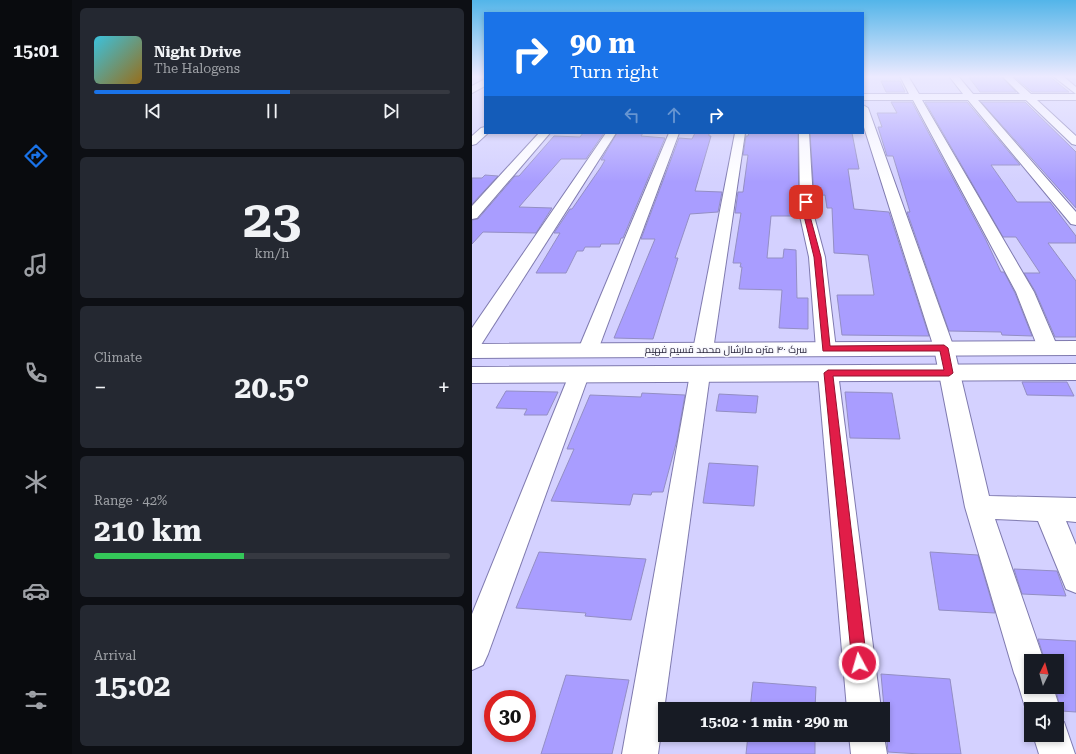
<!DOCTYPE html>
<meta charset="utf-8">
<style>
body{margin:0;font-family:"Roboto Serif",Cairo,serif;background:#242831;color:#f1f3f6;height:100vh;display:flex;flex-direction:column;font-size:15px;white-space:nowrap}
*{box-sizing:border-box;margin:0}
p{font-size:13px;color:#9ea1a6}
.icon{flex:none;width:22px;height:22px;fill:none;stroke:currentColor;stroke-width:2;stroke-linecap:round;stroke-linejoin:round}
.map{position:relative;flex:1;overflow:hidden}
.side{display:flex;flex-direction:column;gap:8px;padding:8px;background:#0d0f14;width:400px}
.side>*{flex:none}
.guide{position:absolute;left:12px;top:12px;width:380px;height:122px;border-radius:0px;box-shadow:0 2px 6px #0003;background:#1a73e8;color:#fff;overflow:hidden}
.needle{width:26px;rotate:5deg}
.controls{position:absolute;left:552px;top:654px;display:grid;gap:8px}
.controls a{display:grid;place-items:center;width:40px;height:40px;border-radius:0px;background:#171b24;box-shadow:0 2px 6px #0003;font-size:20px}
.speed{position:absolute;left:12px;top:690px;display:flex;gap:8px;font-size:20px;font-weight:700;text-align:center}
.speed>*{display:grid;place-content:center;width:52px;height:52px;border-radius:50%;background:#171b24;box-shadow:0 2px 6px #0003;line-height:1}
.speed .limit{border:6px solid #d22;background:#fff;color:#111}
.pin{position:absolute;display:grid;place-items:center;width:34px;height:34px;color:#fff;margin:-17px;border-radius:8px;box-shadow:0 2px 6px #0006}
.me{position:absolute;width:44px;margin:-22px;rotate:354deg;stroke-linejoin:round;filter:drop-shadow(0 0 3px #0008)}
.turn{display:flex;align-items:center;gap:14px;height:84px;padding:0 20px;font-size:18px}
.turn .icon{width:52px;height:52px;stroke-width:2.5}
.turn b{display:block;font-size:28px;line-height:34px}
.lanes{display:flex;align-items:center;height:38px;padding:0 20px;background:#0003;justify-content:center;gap:20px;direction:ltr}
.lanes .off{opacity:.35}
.big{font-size:30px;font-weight:700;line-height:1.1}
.side .widget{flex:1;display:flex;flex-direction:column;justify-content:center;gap:6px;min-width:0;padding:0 14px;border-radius:6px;background:#242831}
.side .dial{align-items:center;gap:0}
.dial b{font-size:52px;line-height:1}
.song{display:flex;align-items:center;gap:12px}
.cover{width:48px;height:48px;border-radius:6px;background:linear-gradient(135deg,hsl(190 70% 55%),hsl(40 70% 35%))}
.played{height:4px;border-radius:2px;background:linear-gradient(90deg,#1a73e8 55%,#363941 55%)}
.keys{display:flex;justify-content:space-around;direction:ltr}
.heat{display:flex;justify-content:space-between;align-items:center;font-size:22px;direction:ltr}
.charge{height:6px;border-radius:3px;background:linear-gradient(90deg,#34c759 42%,#363941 0)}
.trip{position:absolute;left:186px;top:702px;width:232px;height:40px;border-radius:0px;background:#171b24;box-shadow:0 2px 6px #0003;font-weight:700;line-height:40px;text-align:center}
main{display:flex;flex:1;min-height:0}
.tabs{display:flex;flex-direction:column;width:72px;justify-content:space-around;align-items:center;background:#090b0e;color:#9ea1a6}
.tabs .icon{width:28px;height:28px}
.tabs .active{color:#1a73e8}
.tabs b{font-size:18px;color:#f1f3f6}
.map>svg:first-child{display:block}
.building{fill:#a99dff;stroke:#938ec4}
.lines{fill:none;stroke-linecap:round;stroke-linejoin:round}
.street-casing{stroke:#7f7aaf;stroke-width:2}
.secondary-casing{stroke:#7f7aaf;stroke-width:2}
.street{fill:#fff;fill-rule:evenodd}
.secondary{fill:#fff;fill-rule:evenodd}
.route{fill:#e11d48;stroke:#92132f}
.labels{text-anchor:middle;stroke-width:3;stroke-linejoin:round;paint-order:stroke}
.street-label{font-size:10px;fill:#211e34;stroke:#f7f7fd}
</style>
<main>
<nav class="tabs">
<b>15:01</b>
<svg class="icon active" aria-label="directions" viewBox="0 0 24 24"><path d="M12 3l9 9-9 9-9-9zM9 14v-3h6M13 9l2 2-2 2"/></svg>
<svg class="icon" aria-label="music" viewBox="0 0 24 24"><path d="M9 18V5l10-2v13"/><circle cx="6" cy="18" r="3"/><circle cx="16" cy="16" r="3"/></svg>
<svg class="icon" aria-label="phone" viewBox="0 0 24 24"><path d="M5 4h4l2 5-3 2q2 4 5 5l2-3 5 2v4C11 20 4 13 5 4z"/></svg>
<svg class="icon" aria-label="climate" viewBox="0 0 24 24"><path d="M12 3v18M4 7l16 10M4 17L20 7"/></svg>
<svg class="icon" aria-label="car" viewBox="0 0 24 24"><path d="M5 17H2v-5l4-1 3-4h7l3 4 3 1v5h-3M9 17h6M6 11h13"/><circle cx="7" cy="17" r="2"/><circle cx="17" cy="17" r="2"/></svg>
<svg class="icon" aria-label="filters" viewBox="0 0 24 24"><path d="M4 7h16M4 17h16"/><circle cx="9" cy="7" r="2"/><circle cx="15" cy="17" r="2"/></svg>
</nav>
<section class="side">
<div class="widget">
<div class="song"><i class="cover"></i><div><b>Night Drive</b><p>The Halogens</p></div></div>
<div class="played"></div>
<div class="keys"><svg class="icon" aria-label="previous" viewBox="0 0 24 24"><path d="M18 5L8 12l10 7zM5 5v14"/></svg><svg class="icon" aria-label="pause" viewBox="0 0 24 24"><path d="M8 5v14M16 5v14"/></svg><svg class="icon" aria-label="next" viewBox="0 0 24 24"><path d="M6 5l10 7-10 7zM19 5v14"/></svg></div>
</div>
<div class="widget dial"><b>23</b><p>km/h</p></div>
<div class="widget"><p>Climate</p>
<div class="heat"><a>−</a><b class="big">20.5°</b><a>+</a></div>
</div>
<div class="widget"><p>Range · 42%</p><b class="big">210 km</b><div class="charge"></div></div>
<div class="widget"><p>Arrival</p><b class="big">15:02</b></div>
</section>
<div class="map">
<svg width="604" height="754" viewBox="0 0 604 754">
<rect width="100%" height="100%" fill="#d4d1ff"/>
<g class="building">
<polygon points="496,76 529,76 544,92 508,92"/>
<polygon points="541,76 577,76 597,92 560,92"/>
<polygon points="409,81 428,81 433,92 414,92"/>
<polygon points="419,102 440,102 513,238 529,272 532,272 543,293 560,336 530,335 529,332 477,331 435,212 438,212 421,156 415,156 406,127 410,127 405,113 425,113"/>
<polygon points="453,102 495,102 548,165 519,165 545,202 578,202 604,236 604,243 576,243 604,281 604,337 583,337 563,291 552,273 568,273 544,237 531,237"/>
<polygon points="509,102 553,102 604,152 604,208"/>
<polygon points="111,133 132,133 114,159 89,159 47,207 80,208 64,233 11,232 0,244 0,220 6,219 43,176 47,176 82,136 108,137"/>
<polygon points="145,133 171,133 169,136 193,138 151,238 149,238 147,244 129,244 128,247 113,247 111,251 105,251 94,273 64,273 88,233 82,233 98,209 100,209 129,167 133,160 129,160"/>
<polygon points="223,133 237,133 237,136 239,136 223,191 250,192 246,212 218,214 203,258 206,258 181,339 142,338 183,239 169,239 207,138 220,139"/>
<polygon points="277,133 326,133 327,216 299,216 295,258 311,258 312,249 324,250 325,298 336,298 336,329 307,328 310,290 267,289 270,267 268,267 269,263 261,263 269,213 263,213 266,192 271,192 276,155 271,155 274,136 276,136"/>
<polygon points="338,133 380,133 387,169 376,169 382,209 417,212 457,336 370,335 365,295 402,295 396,255 362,253 360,208 355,208 353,195 342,196"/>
<polygon points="13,175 26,176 0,204 0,178 10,178"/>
<polygon points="550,382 595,382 602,396 555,395"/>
<polygon points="34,391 86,392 75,415 52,415 55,409 24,408"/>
<polygon points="373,392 420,393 428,439 378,438"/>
<polygon points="170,393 213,395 205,440 191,492 180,492 179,495 161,494 158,505 79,501 102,449 95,449 118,395 169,397"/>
<polygon points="247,394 286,396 284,413 244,411"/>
<polygon points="237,463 286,466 282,506 231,503"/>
<polygon points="67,552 174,559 159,620 113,616 114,613 44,608"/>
<polygon points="458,552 506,555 523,613 467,610"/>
<polygon points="542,569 585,571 594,596 550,594"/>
<polygon points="566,639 604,641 604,712 589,711 583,687 585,687 585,661 573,661"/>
<polygon points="409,674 478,679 489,754 448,754 416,752"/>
<polygon points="94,675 157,680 140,754 69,754"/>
<polygon points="281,682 344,687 343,709 278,709"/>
<polygon points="276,735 343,735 343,754 274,754"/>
</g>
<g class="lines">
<defs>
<g id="street">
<polygon points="428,76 436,76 447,94 491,94 477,76 486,76 501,94 548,94 530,76 539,76 559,94 604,94 604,100 565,100 604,136 604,145 600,144 554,100 506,100 604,212 604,225 599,224 496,100 450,100 562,292 586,348 583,353 576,355 569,353 566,348 544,292 441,100 391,100 391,94 437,94"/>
<polygon points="581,76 591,76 604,87 604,94"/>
<polygon points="13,79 13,86 0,93 0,86"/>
<path d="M391,105L396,108L482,348L517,496L604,498V522L594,521L604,545V593L594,589L566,521L523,519L572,661H559V687H581L588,709L585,717V709H559V721C551,706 549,689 542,673L493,507L462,348L391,124Z"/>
<polygon points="13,127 13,133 16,133 4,144 0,145 0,136 9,128"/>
<polygon points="67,133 78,133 5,218 0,219 0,206"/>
<polygon points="134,133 144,133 7,348 0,349 0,328"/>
<polygon points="197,133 207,133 126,350 123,355 116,357 109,355 106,350"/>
<polygon points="263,133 273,133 241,350 238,355 231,357 224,355 221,350"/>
<polygon points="327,133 337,133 342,216 353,257 364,349 361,354 354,356 347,354 344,349 337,257 328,216"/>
<polygon points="356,366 363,368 366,373 409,709 375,709 346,373 349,368"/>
<polygon points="228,367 235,369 238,374 186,754 150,754 218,374 221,369"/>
<polygon points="107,368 114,370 117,375 16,654 11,665 0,670 0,614 97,375 100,370"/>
<polygon points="585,720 592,722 603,754 567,754 561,735 585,735"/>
<polygon points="411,730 415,754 379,754 377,735 411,735"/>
</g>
<g id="secondary">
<polygon points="604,341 604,355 0,358 0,344"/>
<polygon points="604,364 604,380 0,383 0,367"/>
</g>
</defs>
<use href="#street" class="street-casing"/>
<use href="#secondary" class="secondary-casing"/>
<use href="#street" class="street"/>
<use href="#secondary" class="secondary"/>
</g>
<linearGradient id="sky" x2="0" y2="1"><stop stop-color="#53b5e9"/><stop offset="0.42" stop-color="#eceaff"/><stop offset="1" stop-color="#eceaff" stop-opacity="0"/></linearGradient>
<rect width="604" height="182" fill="url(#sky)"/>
<polygon class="route" points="334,201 337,202 338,216 349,257 358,346 472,345 476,348 481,373 477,376 361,376 395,663 392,668 387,670 382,668 380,663 352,373 356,370 472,370 468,351 351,351 342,257 332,216 332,202"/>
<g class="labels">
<g class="street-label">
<text x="254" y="353">سرک ۴۰ متره مارشال محمد قسیم فهیم</text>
</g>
</g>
</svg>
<div class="controls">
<a><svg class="needle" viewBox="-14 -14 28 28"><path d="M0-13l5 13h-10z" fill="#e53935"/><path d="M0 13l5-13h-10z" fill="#9ea1a6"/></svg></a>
<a><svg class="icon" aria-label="sound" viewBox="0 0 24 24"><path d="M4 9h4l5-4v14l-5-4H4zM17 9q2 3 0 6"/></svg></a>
</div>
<div class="speed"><div class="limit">30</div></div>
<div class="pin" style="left:334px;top:202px;background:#d93025"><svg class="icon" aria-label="arrive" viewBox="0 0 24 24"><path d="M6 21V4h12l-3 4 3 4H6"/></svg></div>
<svg class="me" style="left:387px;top:663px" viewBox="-20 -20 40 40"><circle r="17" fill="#e11d48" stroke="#fff" stroke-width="3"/><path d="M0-11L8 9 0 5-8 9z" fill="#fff"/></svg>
<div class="trip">15:02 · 1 min · 290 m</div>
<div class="guide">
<div class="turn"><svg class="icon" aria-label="right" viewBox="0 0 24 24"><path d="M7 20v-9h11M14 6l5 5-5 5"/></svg><div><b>90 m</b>Turn right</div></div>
<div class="lanes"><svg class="icon off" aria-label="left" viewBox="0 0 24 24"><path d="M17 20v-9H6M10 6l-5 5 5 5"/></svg><svg class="icon off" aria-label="ahead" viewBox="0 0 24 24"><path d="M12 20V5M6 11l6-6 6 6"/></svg><svg class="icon" aria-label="right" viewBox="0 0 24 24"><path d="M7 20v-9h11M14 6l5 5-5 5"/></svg></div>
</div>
</div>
</main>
